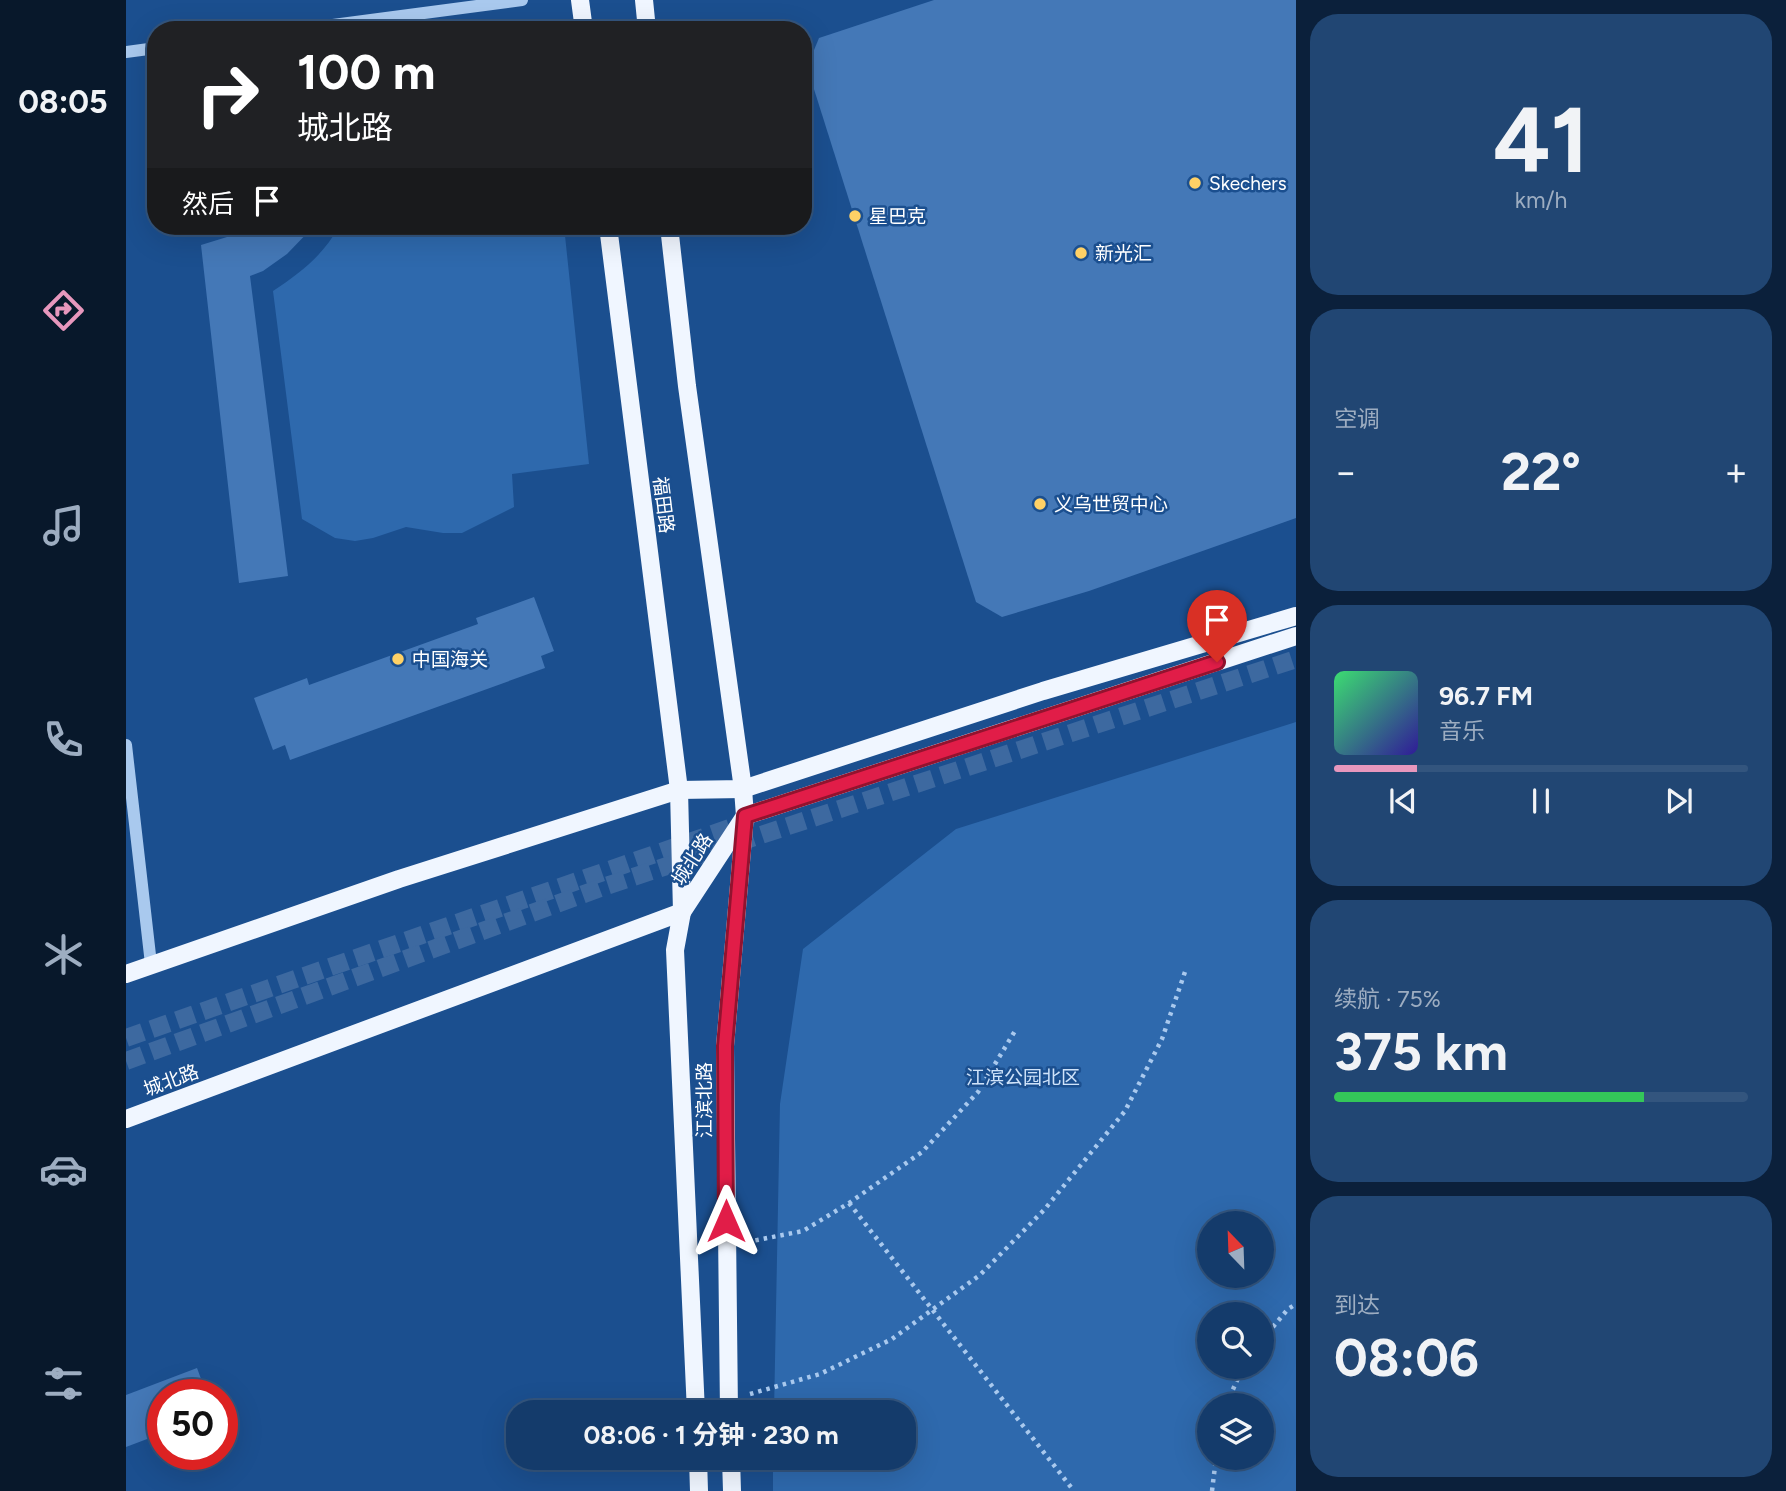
<!DOCTYPE html>
<html lang="zh">
<meta charset="utf-8">
<style>
body{margin:0;font-family:Figtree,"Noto Sans SC",sans-serif;background:#214673;color:#f1f3f6;height:100vh;display:flex;flex-direction:column;font-size:26px;white-space:nowrap}
*{box-sizing:border-box;margin:0}
p{font-size:23px;color:#9dadc1}
.icon{flex:none;width:38px;height:38px;fill:none;stroke:currentColor;stroke-width:2;stroke-linecap:round;stroke-linejoin:round}
.map{position:relative;flex:1;overflow:hidden}
.side{display:flex;flex-direction:column;gap:14px;padding:14px;background:#0b203b;width:490px}
.side>*{flex:none}
.guide{position:absolute;left:21px;top:21px;width:665px;height:214px;border-radius:28px;box-shadow:0 7px 28px #0002,0 0 0 2px #33557e;background:#202124;color:#fff;overflow:hidden}
.needle{width:46px;rotate:337deg}
.fabs{position:absolute;left:1071px;top:1211px;display:grid;gap:14px}
.fabs a{display:grid;place-items:center;width:77px;height:77px;border-radius:50%;background:#143b6b;box-shadow:0 7px 28px #0002,0 0 0 2px #33557e;font-size:35px}
.speed{position:absolute;left:21px;top:1379px;display:flex;gap:14px;font-size:35px;font-weight:700;text-align:center}
.speed>*{display:grid;place-content:center;width:91px;height:91px;border-radius:50%;background:#143b6b;box-shadow:0 7px 28px #0002,0 0 0 2px #33557e;line-height:1}
.speed .limit{border:10px solid #d22;background:#fff;color:#111}
.pin{position:absolute;display:grid;place-items:center;width:60px;height:60px;color:#fff;margin:-72px -30px;border-radius:50% 50% 50% 0;rotate:-45deg;box-shadow:0 0 7px #0007}
.pin .icon{rotate:45deg}
.me{position:absolute;width:77px;margin:-38px;rotate:0deg;stroke-linejoin:round;filter:drop-shadow(0 0 5px #0008)}
.turn{display:flex;align-items:center;gap:24px;height:147px;padding:0 35px;font-size:32px}
.turn .icon{width:91px;height:91px;stroke-width:2.5}
.turn b{display:block;font-size:49px;line-height:60px}
.then{display:flex;align-items:center;height:66px;padding:0 35px;background:#0003;gap:14px;font-size:26px}
.big{font-size:52px;font-weight:700;line-height:1.1}
.side .widget{flex:1;display:flex;flex-direction:column;justify-content:center;gap:10px;min-width:0;padding:0 24px;border-radius:28px;background:#214673}
.side .dial{align-items:center;gap:0}
.dial b{font-size:91px;line-height:1}
.song{display:flex;align-items:center;gap:21px}
.cover{width:84px;height:84px;border-radius:10px;background:linear-gradient(135deg,hsl(140 70% 55%),hsl(250 70% 35%))}
.played{height:7px;border-radius:4px;background:linear-gradient(90deg,#e797bd 20%,#33557e 20%)}
.keys{display:flex;justify-content:space-around;direction:ltr}
.heat{display:flex;justify-content:space-between;align-items:center;font-size:38px;direction:ltr}
.charge{height:10px;border-radius:5px;background:linear-gradient(90deg,#34c759 75%,#33557e 0)}
.trip{position:absolute;left:380px;top:1400px;width:410px;height:70px;border-radius:28px;background:#143b6b;box-shadow:0 7px 28px #0002,0 0 0 2px #33557e;font-weight:700;line-height:70px;text-align:center}
main{display:flex;flex:1;min-height:0}
.tabs{display:flex;flex-direction:column;width:126px;justify-content:space-around;align-items:center;background:#08182b;color:#9dadc1}
.tabs .icon{width:49px;height:49px}
.tabs .current{color:#e797bd}
.tabs b{font-size:32px;color:#f1f3f6}
.map>svg:first-child{display:block}
.green{fill:#2e69ad;fill-rule:evenodd}
.building{fill:#4478b7}
.lines{fill:none;stroke-linecap:round;stroke-linejoin:round}
.major-tunnel{stroke:#3d69a0;stroke-width:18;stroke-dasharray:18 9;stroke-linecap:butt}
.path{stroke:#a9c9ee;stroke-width:4.5;stroke-dasharray:3.5 5;stroke-linecap:butt}
.minor{stroke:#a9c9ee;stroke-width:12}
.major{stroke:#f0f6ff;stroke-width:18}
.route-casing{stroke:#92132f;stroke-width:18}
.route{stroke:#e11d48;stroke-width:12}
.poi-dot{fill:#ffd166;stroke:#1b4f8f;stroke-width:2.5}
.labels{text-anchor:middle;stroke-width:5;stroke-linejoin:round;paint-order:stroke}
.poi-label{font-size:19px;fill:#fff;stroke:#1b4f8f;text-anchor:start}
.street-label{font-size:19px;fill:#fff;stroke:#1b4f8f}
.park-label{font-size:19px;fill:#cfe3fa;stroke:#1b4f8f}
</style>
<main>
<nav class="tabs">
<b>08:05</b>
<svg class="icon current" aria-label="directions" viewBox="0 0 24 24"><path d="M12 3l9 9-9 9-9-9zM9 14v-3h6M13 9l2 2-2 2"/></svg>
<svg class="icon" aria-label="music" viewBox="0 0 24 24"><path d="M9 18V5l10-2v13"/><circle cx="6" cy="18" r="3"/><circle cx="16" cy="16" r="3"/></svg>
<svg class="icon" aria-label="phone" viewBox="0 0 24 24"><path d="M5 4h4l2 5-3 2q2 4 5 5l2-3 5 2v4C11 20 4 13 5 4z"/></svg>
<svg class="icon" aria-label="climate" viewBox="0 0 24 24"><path d="M12 3v18M4 7l16 10M4 17L20 7"/></svg>
<svg class="icon" aria-label="car" viewBox="0 0 24 24"><path d="M5 17H2v-5l4-1 3-4h7l3 4 3 1v5h-3M9 17h6M6 11h13"/><circle cx="7" cy="17" r="2"/><circle cx="17" cy="17" r="2"/></svg>
<svg class="icon" aria-label="filters" viewBox="0 0 24 24"><path d="M4 7h16M4 17h16"/><circle cx="9" cy="7" r="2"/><circle cx="15" cy="17" r="2"/></svg>
</nav>
<div class="map">
<svg width="1170" height="1491" viewBox="0 0 1170 1491">
<rect width="100%" height="100%" fill="#1b4f8f"/>
<g class="green">
<path d="M213,226H438L463,464L386,474L388,507L336,533H317L280,527L247,538L229,541L209,538L176,519L147,291C174,273 197,256 213,226Z"/>
<path d="M1170,722V1491H647V1458H777V1412H648L654,1104L677,949L830,829ZM1083,1223H1136V1276H1083ZM1083,1314H1136V1367H1083ZM1083,1405H1136V1458H1083Z"/>
</g>
<g class="building">
<polygon points="808,0 1170,0 1170,518 963,591 876,617 850,602 681,67 693,38"/>
<polygon points="122,226 188,226 161,254 137,271 124,276 162,576 113,583 75,245 101,237"/>
<polygon points="408,597 428,651 415,656 419,668 164,760 159,745 147,750 128,698 181,678 183,685 352,624 350,618"/>
<polygon points="71,1368 81,1395 37,1395 37,1433 0,1447 0,1395"/>
</g>
<g class="lines">
<g class="major-tunnel">
<polyline points="0,1038 621,822"/>
<polyline points="0,1061 480,886 1170,659"/>
</g>
<g class="path">
<polyline points="723,1203 948,1491"/>
<polyline points="621,1242 677,1231 723,1203 796,1152 852,1092 889,1031"/>
<polyline points="1136,1340 1162,1309 1170,1304"/>
<polyline points="624,1394 694,1374 766,1339 854,1275 918,1210 999,1111 1036,1039 1060,969"/>
<polyline points="1100,1405 1117,1367"/>
<polyline points="1086,1491 1090,1458"/>
</g>
<g class="minor">
<polyline points="169,30 396,0"/>
<polyline points="0,52 30,48"/>
<polyline points="0,745 25,964"/>
</g>
<g class="major">
<polyline points="454,0 458,30"/>
<polyline points="518,0 521,30"/>
<polyline points="482,226 553,790 556,912 549,950 570,1412"/>
<polyline points="543,226 561,386 617,789 619,816 599,1046 603,1412"/>
<polyline points="0,974 273,879 553,790 617,789 917,691 1170,616"/>
<polyline points="0,1119 556,912 619,816 1170,636"/>
<polyline points="572,1458 573,1491"/>
<polyline points="605,1458 606,1491"/>
</g>
</g>
<g class="lines">
<defs>
<polyline id="route" points="600,1221 599,1046 619,816 1091,662"/>
</defs>
<use href="#route" class="route-casing"/>
<use href="#route" class="route"/>
</g>
<g class="poi-dot">
<circle cx="1069" cy="183" r="7"/>
<circle cx="729" cy="216" r="7"/>
<circle cx="955" cy="253" r="7"/>
<circle cx="914" cy="504" r="7"/>
<circle cx="272" cy="659" r="7"/>
</g>
<g class="labels">
<g class="poi-label">
<text x="1083" y="190">Skechers</text>
<text x="743" y="223">星巴克</text>
<text x="969" y="260">新光汇</text>
<text x="928" y="511">义乌世贸中心</text>
<text x="286" y="666">中国海关</text>
</g>
<g class="street-label">
<text transform="translate(538 505) rotate(83)" y="7">福田路</text>
<text transform="translate(566 859) rotate(-57)" y="7">城北路</text>
<text transform="translate(45 1080) rotate(-20)" y="7">城北路</text>
<text transform="translate(578 1100) rotate(-90)" y="7">江滨北路</text>
</g>
<g class="park-label">
<text x="897" y="1084">江滨公园北区</text>
</g>
</g>
</svg>
<div class="fabs">
<a><svg class="needle" viewBox="-14 -14 28 28"><path d="M0-13l5 13h-10z" fill="#e53935"/><path d="M0 13l5-13h-10z" fill="#9dadc1"/></svg></a>
<a><svg class="icon" aria-label="search" viewBox="0 0 24 24"><circle cx="10" cy="10" r="6"/><path d="M15 15l6 6"/></svg></a>
<a><svg class="icon" aria-label="layers" viewBox="0 0 24 24"><path d="M12 4l9 5-9 5-9-5zM3 14l9 5 9-5"/></svg></a>
</div>
<div class="speed"><div class="limit">50</div></div>
<div class="pin" style="left:1091px;top:662px;background:#d93025"><svg class="icon" aria-label="arrive" viewBox="0 0 24 24"><path d="M6 21V4h12l-3 4 3 4H6"/></svg></div>
<svg class="me" style="left:600px;top:1221px" viewBox="-20 -20 40 40"><path d="M0-17L14 15 0 8-14 15z" fill="#e11d48" stroke="#fff" stroke-width="4"/></svg>
<div class="trip">08:06 · 1 分钟 · 230 m</div>
<div class="guide">
<div class="turn"><svg class="icon" aria-label="right" viewBox="0 0 24 24"><path d="M7 20v-9h11M14 6l5 5-5 5"/></svg><div><b>100 m</b>城北路</div></div>
<div class="then">然后<svg class="icon" aria-label="arrive" viewBox="0 0 24 24"><path d="M6 21V4h12l-3 4 3 4H6"/></svg></div>
</div>
</div>
<section class="side">
<div class="widget dial"><b>41</b><p>km/h</p></div>
<div class="widget"><p>空调</p>
<div class="heat"><a>−</a><b class="big">22°</b><a>+</a></div>
</div>
<div class="widget">
<div class="song"><i class="cover"></i><div><b>96.7 FM</b><p>音乐</p></div></div>
<div class="played"></div>
<div class="keys"><svg class="icon" aria-label="previous" viewBox="0 0 24 24"><path d="M18 5L8 12l10 7zM5 5v14"/></svg><svg class="icon" aria-label="pause" viewBox="0 0 24 24"><path d="M8 5v14M16 5v14"/></svg><svg class="icon" aria-label="next" viewBox="0 0 24 24"><path d="M6 5l10 7-10 7zM19 5v14"/></svg></div>
</div>
<div class="widget"><p>续航 · 75%</p><b class="big">375 km</b><div class="charge"></div></div>
<div class="widget"><p>到达</p><b class="big">08:06</b></div>
</section>
</main>
